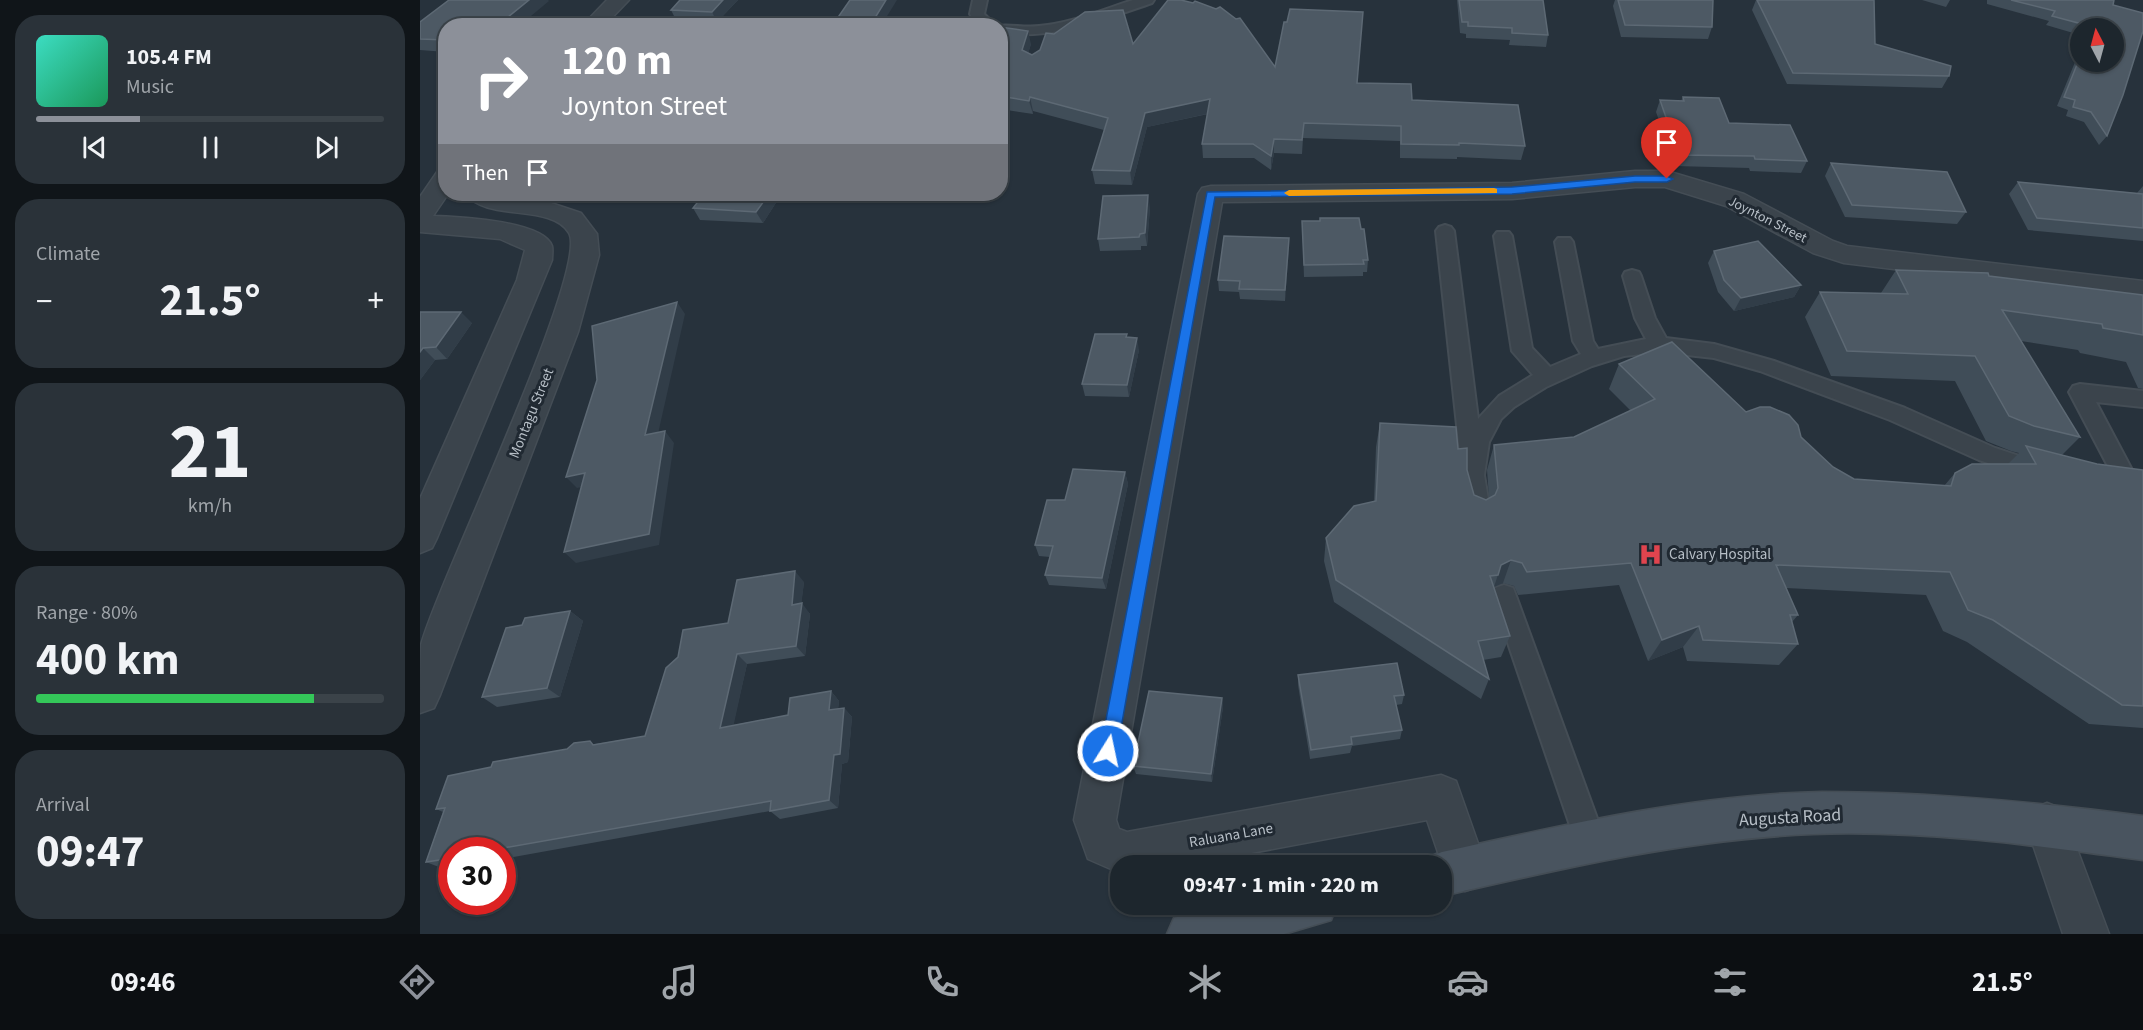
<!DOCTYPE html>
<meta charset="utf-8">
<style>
body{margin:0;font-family:"Source Sans 3",sans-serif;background:#2a3239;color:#f1f3f6;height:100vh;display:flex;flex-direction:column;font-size:22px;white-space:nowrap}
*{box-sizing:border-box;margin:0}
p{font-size:20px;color:#a0a5aa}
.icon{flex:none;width:33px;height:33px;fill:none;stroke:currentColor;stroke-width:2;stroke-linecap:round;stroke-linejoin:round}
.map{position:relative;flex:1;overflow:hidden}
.sheet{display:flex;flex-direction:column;gap:15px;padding:15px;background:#101519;width:420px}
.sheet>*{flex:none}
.hud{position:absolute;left:18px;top:18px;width:570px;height:183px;border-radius:24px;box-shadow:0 2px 4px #0004,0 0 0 2px #3b4349;background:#8c9099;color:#fff;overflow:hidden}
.needle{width:39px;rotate:354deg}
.controls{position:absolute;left:1650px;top:18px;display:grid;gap:12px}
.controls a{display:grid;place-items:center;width:54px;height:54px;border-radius:50%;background:#1d262d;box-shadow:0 2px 4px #0004,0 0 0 2px #3b4349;font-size:30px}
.speed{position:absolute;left:18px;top:837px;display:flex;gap:12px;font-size:30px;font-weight:700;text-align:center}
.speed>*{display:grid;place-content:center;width:78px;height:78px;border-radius:50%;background:#1d262d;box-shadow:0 2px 4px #0004,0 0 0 2px #3b4349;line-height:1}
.speed .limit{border:9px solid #d22;background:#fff;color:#111}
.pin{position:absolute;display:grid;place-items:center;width:51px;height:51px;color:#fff;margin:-62px -26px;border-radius:50% 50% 50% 0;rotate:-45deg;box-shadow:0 0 6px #0007}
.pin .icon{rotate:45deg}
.me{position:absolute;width:66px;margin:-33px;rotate:10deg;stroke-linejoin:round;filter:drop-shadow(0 0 4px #0008)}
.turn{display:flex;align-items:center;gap:21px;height:126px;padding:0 24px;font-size:27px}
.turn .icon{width:78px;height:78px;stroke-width:2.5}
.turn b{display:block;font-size:42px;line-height:51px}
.then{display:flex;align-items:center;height:57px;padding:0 24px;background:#0003;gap:12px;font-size:22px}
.big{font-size:45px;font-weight:700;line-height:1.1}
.sheet .widget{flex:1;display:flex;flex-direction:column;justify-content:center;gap:9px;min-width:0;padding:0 21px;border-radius:24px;background:#2a3239}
.sheet .dial{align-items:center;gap:0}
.dial b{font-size:78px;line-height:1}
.song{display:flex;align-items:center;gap:18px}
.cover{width:72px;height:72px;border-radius:9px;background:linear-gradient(135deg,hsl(170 70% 55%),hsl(150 70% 35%))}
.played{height:6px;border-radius:3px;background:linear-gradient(90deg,#8c9099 30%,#3b4349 30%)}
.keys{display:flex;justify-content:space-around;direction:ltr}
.heat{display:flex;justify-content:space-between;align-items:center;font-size:33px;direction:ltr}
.charge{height:9px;border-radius:4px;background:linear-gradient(90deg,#34c759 80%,#3b4349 0)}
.trip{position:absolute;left:690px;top:855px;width:342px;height:60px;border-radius:24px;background:#1d262d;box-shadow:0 2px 4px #0004,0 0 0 2px #3b4349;font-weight:700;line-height:60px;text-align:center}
.dock{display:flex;height:96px;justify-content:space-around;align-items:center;background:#0c0f12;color:#a0a5aa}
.dock .icon{width:42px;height:42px}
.dock .active{color:#8c9099}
.dock b{font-size:27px;color:#f1f3f6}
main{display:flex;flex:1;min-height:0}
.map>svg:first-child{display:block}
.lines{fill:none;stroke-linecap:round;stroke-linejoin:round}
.service-casing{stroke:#444d55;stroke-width:4}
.minor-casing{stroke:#444d55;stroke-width:3}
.secondary-casing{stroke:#444d55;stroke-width:3}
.service{fill:#3b444c;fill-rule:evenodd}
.minor{fill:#3b444c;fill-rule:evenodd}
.secondary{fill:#49545f;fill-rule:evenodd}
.wall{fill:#404d58}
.shaded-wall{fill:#313d48}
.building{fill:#4d5964;stroke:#5d6974;stroke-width:1.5}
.route{fill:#1a73e8;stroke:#114b97;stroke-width:1.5}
.slow{fill:#f59e0b}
.labels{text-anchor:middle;stroke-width:6;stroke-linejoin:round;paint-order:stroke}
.far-street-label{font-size:14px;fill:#b7bfc7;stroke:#202932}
.street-label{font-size:15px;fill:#b7bfc7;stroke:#202932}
.poi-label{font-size:15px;fill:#b7bfc7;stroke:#202932;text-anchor:start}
.near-street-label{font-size:18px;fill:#b7bfc7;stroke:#202932}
</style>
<main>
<section class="sheet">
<div class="widget">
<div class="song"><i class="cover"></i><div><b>105.4 FM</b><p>Music</p></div></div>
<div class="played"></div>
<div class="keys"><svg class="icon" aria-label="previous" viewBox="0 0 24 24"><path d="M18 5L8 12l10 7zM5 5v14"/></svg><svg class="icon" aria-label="pause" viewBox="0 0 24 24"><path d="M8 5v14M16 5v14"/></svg><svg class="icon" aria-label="next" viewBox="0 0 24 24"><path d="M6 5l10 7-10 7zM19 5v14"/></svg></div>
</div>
<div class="widget"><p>Climate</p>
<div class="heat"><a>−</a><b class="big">21.5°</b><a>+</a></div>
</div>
<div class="widget dial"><b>21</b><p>km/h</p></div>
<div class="widget"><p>Range · 80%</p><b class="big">400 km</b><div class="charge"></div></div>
<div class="widget"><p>Arrival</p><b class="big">09:47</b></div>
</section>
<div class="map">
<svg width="1723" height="934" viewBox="0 0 1723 934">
<rect width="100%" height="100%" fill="#27323c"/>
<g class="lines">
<defs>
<g id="service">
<path d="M553,0H567L564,14L576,26C563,26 556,27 550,14Z"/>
<path d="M713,0H734L732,3C682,20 634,40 580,33V26H577C590,24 605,28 619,26C652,23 682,10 713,0Z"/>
<polygon points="1025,225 1031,227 1034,231 1058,419 1079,396 1113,375 1092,351 1074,236 1077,232 1089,232 1092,236 1112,348 1130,367 1161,354 1153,341 1135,242 1138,238 1150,238 1153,242 1173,341 1178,349 1226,339 1215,318 1203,276 1205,272 1212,270 1219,272 1221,276 1235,318 1246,338 1294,344 1354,361 1485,408 1575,448 1627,465 1630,471 1627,477 1619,480 1559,460 1470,420 1340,371 1294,358 1240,352 1204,356 1172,366 1126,387 1094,407 1081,419 1069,442 1064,475 1070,511 1066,518 1058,521 1050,518 1043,492 1043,458 1040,453 1016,231 1019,227"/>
<polygon points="1660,384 1723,391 1723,407 1676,402 1720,485 1717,491 1709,494 1701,491 1649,392 1653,386"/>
<polygon points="1084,585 1093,588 1096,596 1186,843 1181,853 1171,858 1161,853 1156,843 1072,596 1075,588"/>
</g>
<g id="minor">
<polygon points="187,0 209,0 184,26 162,26"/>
<path d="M26,170V194H28L13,216C36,217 123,220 132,246C133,250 132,256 132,260L17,538L12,548L0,553V499L97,280L105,250L80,239L0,232V197L17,172Z"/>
<polygon points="1215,171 1247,171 1324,194 1413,241 1427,246 1723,281 1723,299 1424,263 1393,253 1306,206 1245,187 1215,187 1092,199 802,202 696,820 699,829 707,832 1021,775 1036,781 1067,869 1061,885 1045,891 1029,885 1007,820 762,866 700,866 700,873 668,859 654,820 778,194 782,188 791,186 1092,183"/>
<path d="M46,194H80L131,203L161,213L177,234L179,255L158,332L20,695L14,708L0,713C0,694 0,663 1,645C17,584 170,270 149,233C132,203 66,222 46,194Z"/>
<polygon points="1627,803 1642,809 1689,934 1643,934 1606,824 1612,809"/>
</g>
<g id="secondary">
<path d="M1402,792C1510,792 1616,802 1723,816V860C1614,845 1503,830 1393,834C1268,839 1143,868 1022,896V866H1003L1006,858L1022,852C1143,825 1278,794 1402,792Z"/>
<polygon points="798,904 917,904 911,920 864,934 747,934 754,918"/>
</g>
</defs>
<use href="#service" class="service-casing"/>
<use href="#minor" class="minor-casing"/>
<use href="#secondary" class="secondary-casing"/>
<use href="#service" class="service"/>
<use href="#minor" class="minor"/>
<use href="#secondary" class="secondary"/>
</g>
<g class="wall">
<polygon points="260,0 318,0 297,22 256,20 251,10"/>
<polygon points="1037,0 1123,0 1128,35 1126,47 1089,45 1090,40 1046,38 1046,34 1040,33"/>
<polygon points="1195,0 1293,0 1292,27 1288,39 1201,37 1193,6"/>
<polygon points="1336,0 1454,0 1455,44 1529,76 1522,88 1367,84 1332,10"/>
<polygon points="1502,0 1530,0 1526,7"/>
<polygon points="1567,0 1694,0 1693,5 1723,13 1723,31 1703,95 1687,136 1679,145 1664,122 1646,116 1648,110 1637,106 1660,50 1660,62 1694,62 1694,28 1660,28 1660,35 1626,25 1629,21 1567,4"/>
<polygon points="129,1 26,26 26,52 0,50 0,22"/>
<polygon points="580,27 611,44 608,53 612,55 713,44 855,67 937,83 992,100 1105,146 1101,160 1037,157 1037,159 980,158 980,141 883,138 882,154 854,153 851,170 834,158 783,158 782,144 788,114 727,127 712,185 675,184 672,170 684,130 613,111 613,114 580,109"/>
<polygon points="1263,97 1309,123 1387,161 1381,173 1330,171 1329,168 1255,166 1236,112 1240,100 1261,101"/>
<polygon points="1411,163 1546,212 1537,224 1425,217 1405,176"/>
<polygon points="1598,182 1717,193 1723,186 1723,241 1608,230 1589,194"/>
<polygon points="359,198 343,223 280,220 273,208"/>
<polygon points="730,207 727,246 721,246 721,250 680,251 678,239"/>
<polygon points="882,221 941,229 948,260 947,272 943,272 943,276 884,277"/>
<polygon points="869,238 865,301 820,299 819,292 799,291 798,280"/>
<polygon points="1294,251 1381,285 1374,297 1314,311 1298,292 1288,263"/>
<polygon points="1476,270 1569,276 1723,295 1723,389 1718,388 1706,362 1660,353 1658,350 1601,341 1660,437 1642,455 1677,464 1723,470 1723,728 1669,724 1547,642 1523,631 1506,595 1366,588 1378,615 1372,622 1378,644 1359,665 1267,661 1263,647 1228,661 1199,585 1098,595 1094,586 1083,583 1074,587 1090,636 1081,657 1063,660 1069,679 1061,699 914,602 904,561 906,538 954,502 956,447 960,423 1038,449 1047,470 1054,495 1066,500 1069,498 1067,470 1074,445 1154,437 1211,411 1189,389 1199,364 1326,412 1381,437 1413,467 1434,479 1524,486 1535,473 1588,464 1599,453 1591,451 1566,441 1535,381 1411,376 1385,317 1400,292 1461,293"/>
<polygon points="0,312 52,323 27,359 15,360 0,380"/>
<polygon points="707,337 719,350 709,397 665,396 662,384"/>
<polygon points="705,472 708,484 686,589 629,585 625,575 630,557 619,556 615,545 645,500"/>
<polygon points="384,582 381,604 390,614 385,656 327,664 313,725 368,715 411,691 419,701 418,709 424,708 432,717 428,762 422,764 418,808 360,819 350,811 82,859 82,850 32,850 32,868 24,869 6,862 23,812 16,809 71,767 175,744 225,736 308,623"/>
<polygon points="150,611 163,621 140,697 77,707 62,697 102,625"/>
<polygon points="878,675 984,695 982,704 976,705 982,730 980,739 932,746 930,753 890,759 878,685"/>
<polygon points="802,698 803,707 792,782 716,774 713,766"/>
</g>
<g class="shaded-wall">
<polygon points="109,0 128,0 129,1 99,26 77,26"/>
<polygon points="303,0 318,0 297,22 292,12"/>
<polygon points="466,0 477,0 461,26 450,26"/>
<polygon points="608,31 611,44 605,64 602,50"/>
<polygon points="610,97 613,111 613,114 609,101"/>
<polygon points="790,99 791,113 727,127 712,185 710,171 725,113"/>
<polygon points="854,139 854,153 851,170 851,156"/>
<polygon points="349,194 359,194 359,198 343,223 336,212"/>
<polygon points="728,195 730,207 727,246 725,233"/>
<polygon points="869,238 869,248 865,301 865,290"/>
<polygon points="1381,285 1374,297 1314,311 1321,298"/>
<polygon points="257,302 265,314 235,447 225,435"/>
<polygon points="41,312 52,323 27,359 16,347"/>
<polygon points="717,338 719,350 709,397 707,385"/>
<polygon points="3,348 15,360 0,380 0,352"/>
<polygon points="245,431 254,443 239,545 156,563 144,552"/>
<polygon points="705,472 708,484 686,589 682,578"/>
<polygon points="165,473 176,484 157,488 146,477"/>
<polygon points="1091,560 1083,583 1074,587 1081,565"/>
<polygon points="375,571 384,582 380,616 372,605"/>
<polygon points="382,603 390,614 385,656 376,646"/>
<polygon points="150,611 163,621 140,697 127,688"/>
<polygon points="1279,626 1263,647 1228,661 1242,640"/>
<polygon points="317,654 327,664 311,737 300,728"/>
<polygon points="411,691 419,701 417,720 409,710"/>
<polygon points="802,698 803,707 792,782 791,774"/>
<polygon points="424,708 432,717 428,762 422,764 418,808 409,800 414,755"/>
</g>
<g class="building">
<polygon points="29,0 109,0 77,26 26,26 26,40 0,39 0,22"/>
<polygon points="260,0 303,0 292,12 251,10"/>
<polygon points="430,0 466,0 450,26 412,26"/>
<polygon points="748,0 761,0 773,3 775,1 796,9 800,7 816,19 820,18 855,67 864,22 867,22 870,9 943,12 937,83 991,84 992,100 1098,105 1105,146 1039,143 1039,145 981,144 981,126 884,123 882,140 854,139 851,156 833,144 782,144 790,99 725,113 710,171 672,170 688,118 610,97 609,101 580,96 580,27 608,31 602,50 612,55 620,50 626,33 634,34 665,12 703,10 713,44"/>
<polygon points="1039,0 1123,0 1128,35 1092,33 1092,28 1048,26 1048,22 1042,22"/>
<polygon points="1198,0 1293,0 1292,27 1205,25"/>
<polygon points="1337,0 1454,0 1455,44 1531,66 1529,76 1373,73"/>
<polygon points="1591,0 1694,0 1693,5 1723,13 1723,31 1703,95 1687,136 1671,112 1653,107 1655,100 1644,97 1660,57 1660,62 1694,62 1694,28 1672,28 1673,27 1632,16 1635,11"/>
<polygon points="517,18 571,26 515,26"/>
<polygon points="1263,97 1299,98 1309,123 1370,125 1387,161 1335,159 1334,156 1259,155 1240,100 1264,101"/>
<polygon points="1411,163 1527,172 1546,212 1432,205"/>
<polygon points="1598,182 1723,194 1723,228 1617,218"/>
<polygon points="284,194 349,194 336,212 273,208"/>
<polygon points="728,195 725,233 720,234 719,237 678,239 683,196"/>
<polygon points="900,218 939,218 941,229 944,229 948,260 943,260 944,264 884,265 882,221 900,221"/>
<polygon points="804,236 869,238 865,290 819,289 820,281 798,280"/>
<polygon points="1338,241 1381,285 1321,298 1304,280 1294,251"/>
<polygon points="1476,270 1568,273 1569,276 1723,295 1723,335 1683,328 1682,324 1582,310 1660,437 1614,426 1589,416 1555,356 1427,351 1400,292 1488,294"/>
<polygon points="257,302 225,435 245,431 229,534 144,552 165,473 146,477 177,380 172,326"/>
<polygon points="0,312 41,312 16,347 3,348 0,352"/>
<polygon points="675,334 707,334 706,337 717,338 707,385 662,384"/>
<polygon points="1252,342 1326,412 1340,407 1350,407 1369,415 1378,425 1381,437 1413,467 1434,479 1531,486 1535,473 1552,464 1616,464 1606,446 1677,464 1723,470 1723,706 1702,705 1573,620 1548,610 1530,572 1356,565 1378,615 1370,615 1378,644 1283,640 1279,626 1242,640 1211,563 1107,572 1102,563 1091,560 1081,565 1078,575 1070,576 1090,636 1058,641 1069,679 916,580 906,538 934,506 956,501 960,423 1036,427 1038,449 1047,448 1047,470 1054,495 1066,500 1075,495 1078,488 1074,445 1154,437 1235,399 1199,364"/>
<polygon points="653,469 705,472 682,578 625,575 633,546 615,545 627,500 645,500"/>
<polygon points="375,571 372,605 382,603 376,646 317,654 300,728 368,715 370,698 411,691 409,710 424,708 420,754 414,755 409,800 350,811 351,801 72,850 32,850 32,858 6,862 25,808 16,809 28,776 71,767 73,762 147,749 154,743 170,741 173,745 225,736 246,668 258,657 263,630 308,623 317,580"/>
<polygon points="150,611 127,688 62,697 86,628 102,625 105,618"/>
<polygon points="977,663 984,695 974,696 982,730 931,737 932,744 891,750 878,675"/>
<polygon points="729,691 802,698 791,774 713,766"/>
</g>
<polygon class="route" points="1215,176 1247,176 1253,179 1247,182 1215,182 1092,194 795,197 697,751 694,756 688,759 682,756 680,751 787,192 1092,187"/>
<polygon class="slow" points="1074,188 1077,189 1077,193 869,196 864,193 869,190"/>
<defs>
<symbol id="hospital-bare" viewBox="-9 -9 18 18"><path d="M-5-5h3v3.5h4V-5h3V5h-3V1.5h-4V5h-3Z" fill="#e0444e" stroke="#202932" stroke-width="2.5" paint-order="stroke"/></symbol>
</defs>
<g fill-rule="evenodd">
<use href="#hospital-bare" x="1214" y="538" width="33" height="33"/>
</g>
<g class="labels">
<g class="far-street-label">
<text transform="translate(1348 219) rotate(27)" y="5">Joynton Street</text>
</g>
<g class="street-label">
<text transform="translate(111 413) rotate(-68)" y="5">Montagu Street</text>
<text transform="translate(811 835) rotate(-10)" y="5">Raluana Lane</text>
</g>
<g class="poi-label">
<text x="1249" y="559">Calvary Hospital</text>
</g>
<g class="near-street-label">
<text transform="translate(1370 817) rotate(-3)" y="6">Augusta Road</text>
</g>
</g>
</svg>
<div class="controls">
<a><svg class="needle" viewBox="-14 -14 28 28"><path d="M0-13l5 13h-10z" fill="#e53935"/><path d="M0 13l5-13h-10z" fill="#a0a5aa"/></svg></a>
</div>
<div class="speed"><div class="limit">30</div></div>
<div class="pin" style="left:1247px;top:179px;background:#d93025"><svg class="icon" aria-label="arrive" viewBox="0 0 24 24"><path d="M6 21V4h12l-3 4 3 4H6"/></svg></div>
<svg class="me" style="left:688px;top:751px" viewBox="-20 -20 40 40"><circle r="17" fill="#1a73e8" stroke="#fff" stroke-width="3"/><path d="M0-11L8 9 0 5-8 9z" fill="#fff"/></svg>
<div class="trip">09:47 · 1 min · 220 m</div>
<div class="hud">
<div class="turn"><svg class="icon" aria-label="right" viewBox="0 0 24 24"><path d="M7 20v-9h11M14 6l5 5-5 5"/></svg><div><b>120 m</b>Joynton Street</div></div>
<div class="then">Then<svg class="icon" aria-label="arrive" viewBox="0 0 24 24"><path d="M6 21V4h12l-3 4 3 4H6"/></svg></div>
</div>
</div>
</main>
<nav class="dock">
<b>09:46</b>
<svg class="icon active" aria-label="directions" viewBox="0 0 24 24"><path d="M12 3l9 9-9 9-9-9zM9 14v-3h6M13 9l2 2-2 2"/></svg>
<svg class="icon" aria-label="music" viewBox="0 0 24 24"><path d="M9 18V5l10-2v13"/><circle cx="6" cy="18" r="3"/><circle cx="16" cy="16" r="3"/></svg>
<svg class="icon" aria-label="phone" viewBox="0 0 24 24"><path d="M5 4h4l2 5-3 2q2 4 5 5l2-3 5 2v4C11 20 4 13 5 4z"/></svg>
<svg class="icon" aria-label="climate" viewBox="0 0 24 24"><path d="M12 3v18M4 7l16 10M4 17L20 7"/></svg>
<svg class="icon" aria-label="car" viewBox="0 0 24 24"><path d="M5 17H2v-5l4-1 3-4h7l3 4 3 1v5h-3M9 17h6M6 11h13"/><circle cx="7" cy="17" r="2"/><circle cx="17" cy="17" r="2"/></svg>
<svg class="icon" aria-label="filters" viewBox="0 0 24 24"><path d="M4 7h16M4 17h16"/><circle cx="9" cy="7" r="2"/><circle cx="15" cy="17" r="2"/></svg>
<b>21.5°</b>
</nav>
